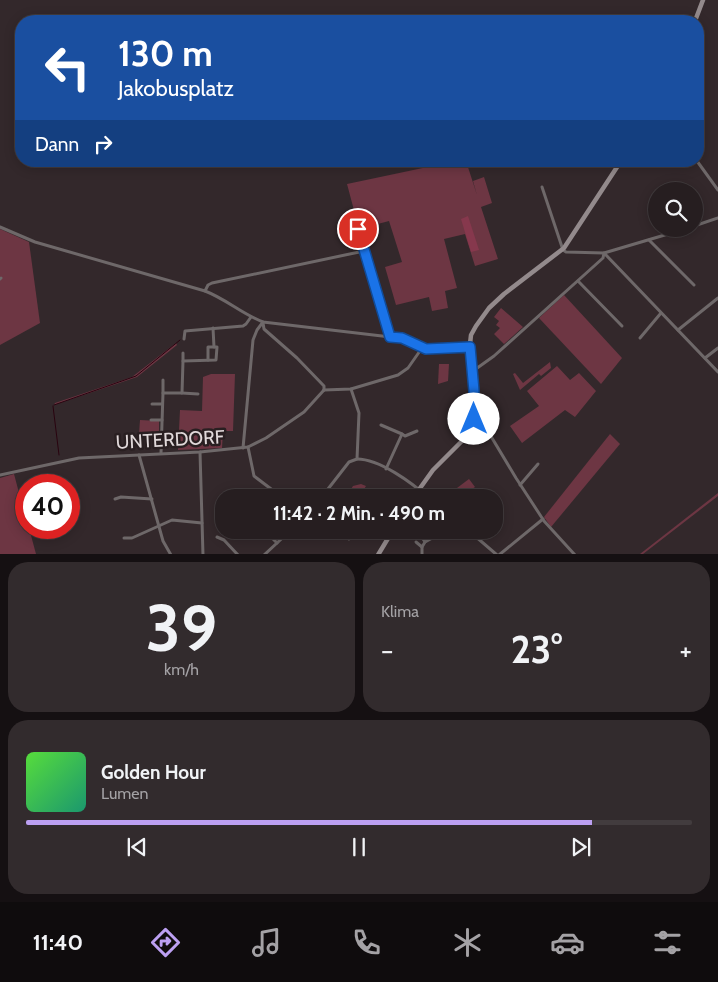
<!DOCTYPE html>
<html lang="de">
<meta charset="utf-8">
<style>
body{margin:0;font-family:Cabin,sans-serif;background:#322b2d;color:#f1f3f6;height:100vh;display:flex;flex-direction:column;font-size:19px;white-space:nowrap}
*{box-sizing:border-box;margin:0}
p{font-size:16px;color:#a4a2a5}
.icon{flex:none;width:28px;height:28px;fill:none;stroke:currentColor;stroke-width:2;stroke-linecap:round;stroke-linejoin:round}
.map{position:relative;height:554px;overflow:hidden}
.sheet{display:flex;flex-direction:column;gap:8px;padding:8px;background:#151012;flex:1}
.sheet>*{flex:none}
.banner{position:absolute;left:15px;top:15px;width:689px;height:152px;border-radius:20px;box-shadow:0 2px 12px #0003,0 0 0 1px #423c3e;background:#1a4fa0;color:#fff;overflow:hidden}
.fabs{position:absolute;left:648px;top:182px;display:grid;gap:10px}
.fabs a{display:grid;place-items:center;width:55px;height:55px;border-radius:50%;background:#261e20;box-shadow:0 2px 12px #0003,0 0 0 1px #423c3e;font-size:25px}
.speed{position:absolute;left:15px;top:474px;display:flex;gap:10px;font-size:25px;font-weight:700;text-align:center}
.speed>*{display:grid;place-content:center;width:65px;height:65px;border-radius:50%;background:#261e20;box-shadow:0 2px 12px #0003,0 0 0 1px #423c3e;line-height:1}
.speed .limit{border:8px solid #d22;background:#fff;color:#111}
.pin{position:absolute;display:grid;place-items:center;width:42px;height:42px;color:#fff;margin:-21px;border:2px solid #fff;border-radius:50%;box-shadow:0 1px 5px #0007}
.me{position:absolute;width:55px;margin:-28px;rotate:0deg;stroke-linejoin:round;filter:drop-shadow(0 0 4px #0008)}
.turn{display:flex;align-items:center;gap:18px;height:105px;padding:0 20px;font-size:22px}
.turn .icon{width:65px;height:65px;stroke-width:2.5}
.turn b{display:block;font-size:35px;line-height:42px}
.then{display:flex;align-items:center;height:48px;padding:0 20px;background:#0003;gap:10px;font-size:19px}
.big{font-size:38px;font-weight:700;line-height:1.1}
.sheet .card{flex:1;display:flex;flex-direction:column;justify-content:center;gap:8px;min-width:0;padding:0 18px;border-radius:20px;background:#322b2d}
.sheet .dial{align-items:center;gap:0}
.dial b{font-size:65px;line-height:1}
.song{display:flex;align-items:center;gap:15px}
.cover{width:60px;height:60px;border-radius:8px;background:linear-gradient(135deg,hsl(110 70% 55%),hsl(160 70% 35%))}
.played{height:5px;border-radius:2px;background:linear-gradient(90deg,#bca0f2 85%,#423c3e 85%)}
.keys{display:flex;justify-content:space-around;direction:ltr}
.heat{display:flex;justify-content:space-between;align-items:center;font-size:28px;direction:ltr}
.sheet .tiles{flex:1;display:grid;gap:8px;grid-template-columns:1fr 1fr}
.card:last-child{grid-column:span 2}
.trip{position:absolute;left:215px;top:489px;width:288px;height:50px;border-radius:20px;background:#261e20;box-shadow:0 2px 12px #0003,0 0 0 1px #423c3e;font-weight:700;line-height:50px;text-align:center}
.tabs{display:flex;height:80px;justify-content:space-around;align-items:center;background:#0f0c0d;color:#a4a2a5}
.tabs .icon{width:35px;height:35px}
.tabs .on{color:#bca0f2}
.tabs b{font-size:22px;color:#f1f3f6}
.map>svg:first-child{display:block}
.green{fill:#6d3643}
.forest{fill:#86384d}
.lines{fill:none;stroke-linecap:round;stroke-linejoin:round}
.stream{stroke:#29030f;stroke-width:1}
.street{stroke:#6e6869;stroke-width:3}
.secondary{stroke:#938a8c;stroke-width:4.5}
.route-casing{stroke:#114b97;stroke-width:12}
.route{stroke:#1a73e8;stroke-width:9}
.labels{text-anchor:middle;stroke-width:5;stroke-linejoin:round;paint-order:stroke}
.street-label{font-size:19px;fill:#e1d9da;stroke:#291f21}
</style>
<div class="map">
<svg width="718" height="555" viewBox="0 0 718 555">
<rect width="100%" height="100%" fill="#33282b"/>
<g class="green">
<polygon points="456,161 466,161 477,195 473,181 484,177 492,203 481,207 498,259 475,266 465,234 444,239 457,288 445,291 448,308 432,311 429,297 396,305 385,267 402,262 389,221 359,229 347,184"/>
<polygon points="0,229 29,242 40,323 0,345"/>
<polygon points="564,295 622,358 601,384 539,318"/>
<polygon points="501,308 523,327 504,344 494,334 500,328 496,325 499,321 494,317"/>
<polygon points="176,343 177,345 137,377 54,405 55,403 132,377"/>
<polygon points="550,362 551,368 541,376 539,374 520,390 513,374 515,373 523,383"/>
<polygon points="439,364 449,364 448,381 438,384"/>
<polygon points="557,366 570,380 579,373 596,391 575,417 565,410 522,443 510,426 539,406 527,391"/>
<polygon points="211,374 235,374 233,431 223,431 222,448 178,450 180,410 202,411 203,377"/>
<polygon points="140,420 159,421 159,435 139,434"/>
<polygon points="610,434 620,444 551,527 544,517"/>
<polygon points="14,474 26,519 26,528 29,528 36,554 0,554 0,478"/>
<polygon points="469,479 475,487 460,497 457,497 453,491"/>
<polygon points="361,484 366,486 363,491 369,495 368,497 346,497 353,486"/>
<polygon points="718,493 718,496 643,554 640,554"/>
</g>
<polygon class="forest" points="468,216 479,250 471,252 461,219"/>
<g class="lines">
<g class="stream">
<polyline points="54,405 136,376 180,340"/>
<polyline points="53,406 59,455"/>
</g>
<g class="street">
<polyline points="697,161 718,190"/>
<polyline points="542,187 563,250 566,252 604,253 685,229"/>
<polyline points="694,226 718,218"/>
<path d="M0,227L35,242L205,291C226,299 242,314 263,322L399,338L426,349L470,347"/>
<polyline points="358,229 390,337"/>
<polyline points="649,240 694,285"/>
<polyline points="605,254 718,372"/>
<polyline points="0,279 1,278"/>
<polyline points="578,281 622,326"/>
<polyline points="205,291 208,285 212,283 364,251"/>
<polyline points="263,323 264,329 297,358 324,386 324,390"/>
<polyline points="678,330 718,298"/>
<polyline points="640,338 661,313"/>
<polyline points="184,339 185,331 243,326 246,324 251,317"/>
<polyline points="183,353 183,361"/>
<polyline points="705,358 718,348"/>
<polyline points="208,360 208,347 214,347"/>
<polyline points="473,371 494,356 603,258 604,253"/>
<polyline points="324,390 351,389 398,375 408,368 422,348"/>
<polyline points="163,393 163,380"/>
<polyline points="182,393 198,394"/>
<polyline points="152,404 162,404"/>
<polyline points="474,419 483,423 516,478 544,521 575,555"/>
<polyline points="151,420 162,420"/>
<polyline points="381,425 402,434"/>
<polyline points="248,447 254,476 283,498"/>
<polyline points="243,448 253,340 257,330 263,322"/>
<polyline points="200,452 203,555"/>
<polyline points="161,453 163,393 182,393 183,361 216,360 217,347 214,347 213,328"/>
<polyline points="139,455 163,541 171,555"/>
<path d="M357,459C380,459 412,483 429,498"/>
<polyline points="386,469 402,434 405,436 417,431"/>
<polyline points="0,475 79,458 200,452 248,447 266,438 304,412 324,390"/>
<polyline points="520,485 538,464"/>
<polyline points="321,498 349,462 357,459 359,413 351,389"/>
<polyline points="115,499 121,497 152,499"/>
<polyline points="264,530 277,543"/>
<polyline points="335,530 349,539 355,530"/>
<polyline points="417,530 425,542"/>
<polyline points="468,530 497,555"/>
<polyline points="217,537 224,540 238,555"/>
<polyline points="124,538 132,538 172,520 202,523"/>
<polyline points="416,542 422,547 425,542 436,536"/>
<polyline points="422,547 422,555"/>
<polyline points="264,555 291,530"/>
<polyline points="499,555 543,519"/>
</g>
<g class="secondary">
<polyline points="695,21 703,0"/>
<polyline points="413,498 433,470 462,441 473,424 475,416 474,391 470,344 471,335 476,326 489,308 504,294 564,248 621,161"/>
<polyline points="378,555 393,530"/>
</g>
</g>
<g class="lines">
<defs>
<polyline id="route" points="358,229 390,337 402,338 426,349 470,347 474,391 474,419"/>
</defs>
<use href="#route" class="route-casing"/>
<use href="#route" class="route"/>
</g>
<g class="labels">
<g class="street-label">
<text transform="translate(170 439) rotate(-3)" y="7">UNTERDORF</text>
</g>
</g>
</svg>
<div class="fabs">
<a><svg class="icon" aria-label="search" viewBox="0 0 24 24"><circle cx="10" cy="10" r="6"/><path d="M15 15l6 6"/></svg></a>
</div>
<div class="speed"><div class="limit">40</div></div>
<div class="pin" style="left:358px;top:229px;background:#d93025"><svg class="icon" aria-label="arrive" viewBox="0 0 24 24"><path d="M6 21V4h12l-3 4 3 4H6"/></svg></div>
<svg class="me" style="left:474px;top:419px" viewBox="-20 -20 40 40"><circle r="19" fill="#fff"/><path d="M0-13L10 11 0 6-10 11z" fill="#1a73e8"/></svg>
<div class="trip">11:42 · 2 Min. · 490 m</div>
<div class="banner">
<div class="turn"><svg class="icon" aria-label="left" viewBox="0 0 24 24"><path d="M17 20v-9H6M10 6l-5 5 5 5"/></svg><div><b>130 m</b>Jakobusplatz</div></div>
<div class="then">Dann<svg class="icon" aria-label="right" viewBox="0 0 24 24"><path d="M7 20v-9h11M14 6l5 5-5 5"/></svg></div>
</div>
</div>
<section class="sheet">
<div class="tiles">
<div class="card dial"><b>39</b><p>km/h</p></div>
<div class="card"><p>Klima</p>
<div class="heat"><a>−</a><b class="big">23°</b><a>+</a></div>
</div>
<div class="card">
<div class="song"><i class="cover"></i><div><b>Golden Hour</b><p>Lumen</p></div></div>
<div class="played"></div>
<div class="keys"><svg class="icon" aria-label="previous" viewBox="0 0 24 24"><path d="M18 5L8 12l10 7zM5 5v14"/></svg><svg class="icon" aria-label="pause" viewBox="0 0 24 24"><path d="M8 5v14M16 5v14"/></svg><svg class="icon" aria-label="next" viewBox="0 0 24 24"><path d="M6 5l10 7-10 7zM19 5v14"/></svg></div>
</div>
</div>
</section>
<nav class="tabs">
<b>11:40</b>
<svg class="icon on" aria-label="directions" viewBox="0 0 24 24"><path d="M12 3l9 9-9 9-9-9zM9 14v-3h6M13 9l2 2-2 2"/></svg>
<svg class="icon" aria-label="music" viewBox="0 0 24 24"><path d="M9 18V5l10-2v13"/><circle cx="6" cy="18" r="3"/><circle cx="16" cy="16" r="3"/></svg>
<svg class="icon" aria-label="phone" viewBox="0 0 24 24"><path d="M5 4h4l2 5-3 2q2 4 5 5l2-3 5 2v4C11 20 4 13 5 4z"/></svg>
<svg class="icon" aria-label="climate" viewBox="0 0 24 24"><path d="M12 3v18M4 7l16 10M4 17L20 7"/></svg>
<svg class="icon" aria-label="car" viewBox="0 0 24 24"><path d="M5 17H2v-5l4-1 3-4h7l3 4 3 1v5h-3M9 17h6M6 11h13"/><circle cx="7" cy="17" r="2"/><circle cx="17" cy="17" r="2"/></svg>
<svg class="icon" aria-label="filters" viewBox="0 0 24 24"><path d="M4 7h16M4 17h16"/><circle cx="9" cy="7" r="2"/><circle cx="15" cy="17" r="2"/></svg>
</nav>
